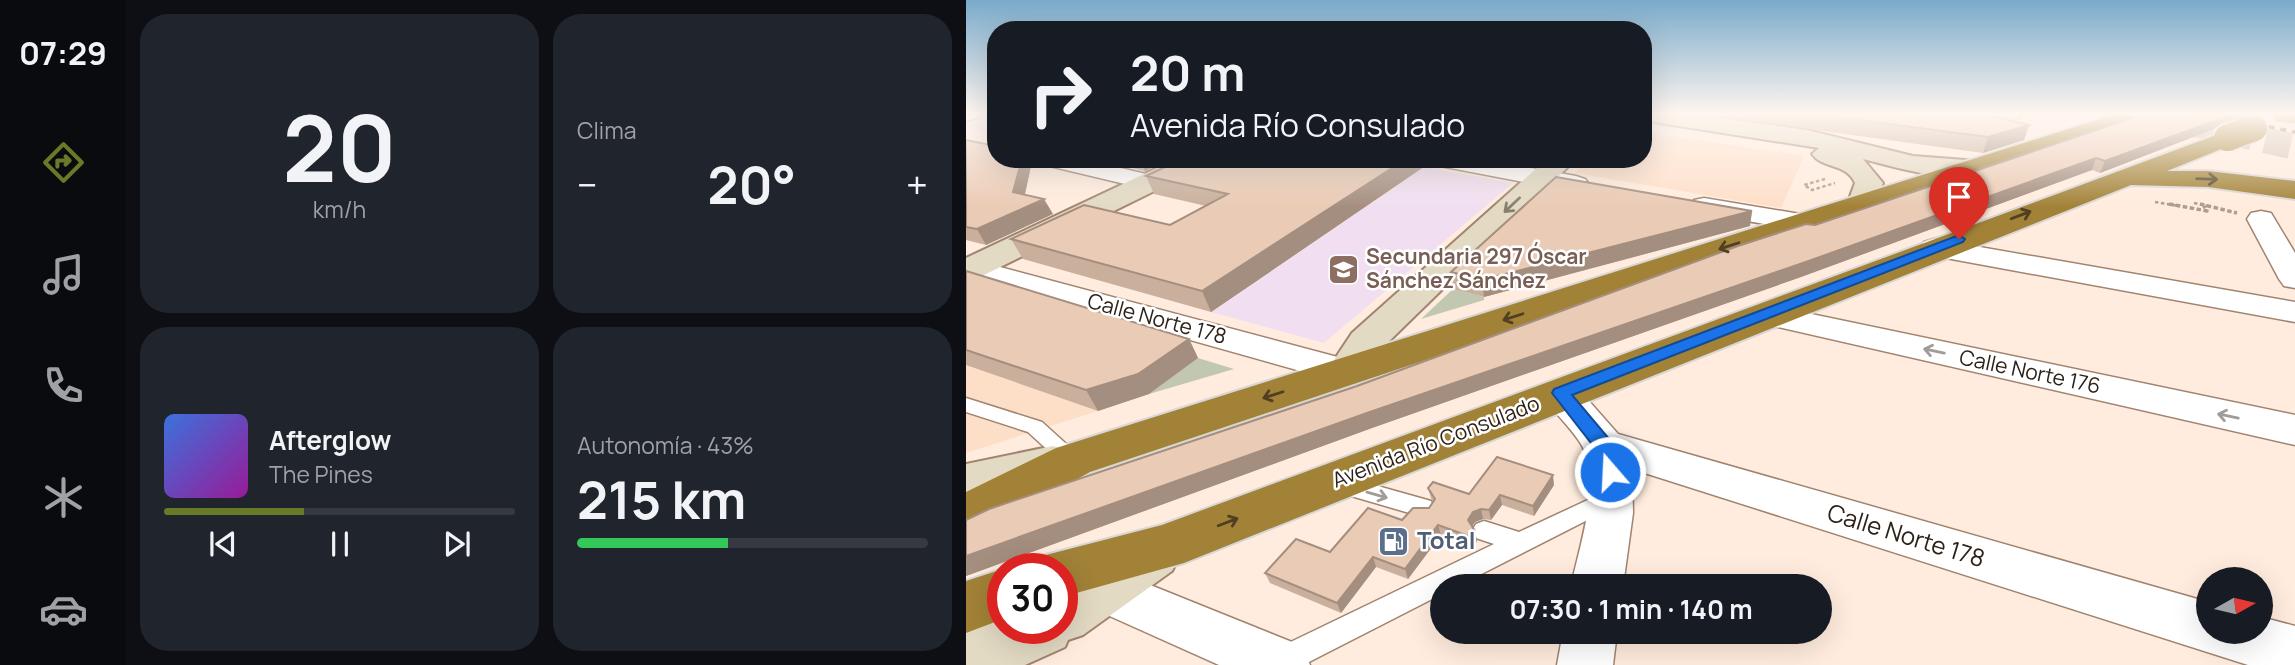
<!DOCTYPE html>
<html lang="es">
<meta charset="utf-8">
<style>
body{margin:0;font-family:Manrope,sans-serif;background:#20242c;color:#f1f3f6;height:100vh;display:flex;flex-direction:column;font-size:26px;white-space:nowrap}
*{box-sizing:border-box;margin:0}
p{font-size:23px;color:#9ea1a6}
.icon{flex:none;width:38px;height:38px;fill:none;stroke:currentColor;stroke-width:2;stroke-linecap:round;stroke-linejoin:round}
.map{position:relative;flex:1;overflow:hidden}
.side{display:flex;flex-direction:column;gap:14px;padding:14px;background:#0d0f14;width:840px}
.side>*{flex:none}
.banner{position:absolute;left:21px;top:21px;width:665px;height:147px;border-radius:28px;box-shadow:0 7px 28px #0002;background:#171b24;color:#f1f3f6;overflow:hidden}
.needle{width:46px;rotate:82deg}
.tools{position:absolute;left:1230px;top:567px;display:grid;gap:14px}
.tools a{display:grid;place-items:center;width:77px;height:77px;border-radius:50%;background:#171b24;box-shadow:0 7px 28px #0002;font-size:35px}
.speed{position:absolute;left:21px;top:553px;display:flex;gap:14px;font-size:35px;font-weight:700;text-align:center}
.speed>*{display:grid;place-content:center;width:91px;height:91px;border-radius:50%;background:#171b24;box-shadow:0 7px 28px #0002;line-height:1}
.speed .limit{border:10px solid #d22;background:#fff;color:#111}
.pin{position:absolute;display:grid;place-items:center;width:60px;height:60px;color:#fff;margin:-72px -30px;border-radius:50% 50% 50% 0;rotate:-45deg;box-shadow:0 0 7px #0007}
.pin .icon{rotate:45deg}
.me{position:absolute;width:77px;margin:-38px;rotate:341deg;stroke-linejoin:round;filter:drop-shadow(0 0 5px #0008)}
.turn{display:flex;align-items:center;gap:24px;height:147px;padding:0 28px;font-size:32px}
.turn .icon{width:91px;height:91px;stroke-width:2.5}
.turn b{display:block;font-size:49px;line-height:60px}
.big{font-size:52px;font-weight:700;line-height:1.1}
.side .tile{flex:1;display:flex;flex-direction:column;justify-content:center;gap:10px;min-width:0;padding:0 24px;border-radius:28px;background:#20242c}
.side .dial{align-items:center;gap:0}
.dial b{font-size:91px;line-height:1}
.song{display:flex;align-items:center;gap:21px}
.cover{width:84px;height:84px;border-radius:10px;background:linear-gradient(135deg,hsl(220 70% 55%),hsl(300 70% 35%))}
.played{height:7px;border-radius:4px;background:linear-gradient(90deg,#687927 40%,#363941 40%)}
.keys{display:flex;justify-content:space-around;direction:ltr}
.heat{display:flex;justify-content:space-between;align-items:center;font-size:38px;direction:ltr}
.charge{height:10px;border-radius:5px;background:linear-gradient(90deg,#34c759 43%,#363941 0)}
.side .tiles{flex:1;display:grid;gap:14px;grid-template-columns:repeat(2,1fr)}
.trip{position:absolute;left:464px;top:574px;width:402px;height:70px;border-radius:35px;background:#171b24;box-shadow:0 7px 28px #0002;font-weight:700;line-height:70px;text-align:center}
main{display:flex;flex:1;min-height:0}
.tab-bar{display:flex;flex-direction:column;width:126px;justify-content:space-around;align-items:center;background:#090b0e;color:#9ea1a6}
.tab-bar .icon{width:49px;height:49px}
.tab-bar .current{color:#687927}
.tab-bar b{font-size:32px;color:#f1f3f6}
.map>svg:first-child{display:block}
.built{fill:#fddfc8}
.education{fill:#f1dff1}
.green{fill:#c1c7b1}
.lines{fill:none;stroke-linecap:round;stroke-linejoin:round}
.highway-tunnel{stroke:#d5c4b7;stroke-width:26;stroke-dasharray:26 13;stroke-linecap:butt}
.lane-casing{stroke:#a1846f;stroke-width:3}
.street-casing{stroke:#a1846f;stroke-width:3}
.secondary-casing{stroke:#a1846f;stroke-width:4}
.highway-casing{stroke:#d9d7d6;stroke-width:4}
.path-far1{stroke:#ad9d91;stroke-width:2.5;stroke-dasharray:3.5 2.5;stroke-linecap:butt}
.path{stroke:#ad9d91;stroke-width:3.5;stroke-dasharray:4.5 2.5;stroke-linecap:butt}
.lane{fill:#fff;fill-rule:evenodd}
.street{fill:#fff;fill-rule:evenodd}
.secondary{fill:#e3dac3;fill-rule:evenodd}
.highway{fill:#a28237;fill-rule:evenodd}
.rail{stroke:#695c51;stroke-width:3.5;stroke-dasharray:6 6;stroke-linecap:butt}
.highway-bridge-casing{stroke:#d9d7d6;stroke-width:29;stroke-linecap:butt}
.highway-bridge{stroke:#a28237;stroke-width:26}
.wall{fill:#c9af9c}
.shaded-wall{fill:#a48e7f}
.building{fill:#eacbb5;stroke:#a48e7f;stroke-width:2}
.oneway{stroke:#503f22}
.oneway2{stroke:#887e6e}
.oneway3{stroke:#a09c98}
.route{fill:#1a73e8;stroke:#114b97;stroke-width:2}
.labels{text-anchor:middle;stroke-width:5;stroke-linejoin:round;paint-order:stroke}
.education-label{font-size:21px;font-weight:bold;fill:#785e54;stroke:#fff;text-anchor:start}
.street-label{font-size:21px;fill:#2d2219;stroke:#fff}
.near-street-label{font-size:24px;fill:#2d2219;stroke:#fff}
.near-service-label{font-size:24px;font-weight:bold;fill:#4e5e75;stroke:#fff;text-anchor:start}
</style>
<main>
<nav class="tab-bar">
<b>07:29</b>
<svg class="icon current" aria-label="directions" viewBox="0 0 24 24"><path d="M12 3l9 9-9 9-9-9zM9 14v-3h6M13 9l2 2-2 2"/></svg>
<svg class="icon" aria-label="music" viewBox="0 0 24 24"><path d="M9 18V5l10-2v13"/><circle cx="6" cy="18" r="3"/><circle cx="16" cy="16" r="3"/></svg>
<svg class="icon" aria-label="phone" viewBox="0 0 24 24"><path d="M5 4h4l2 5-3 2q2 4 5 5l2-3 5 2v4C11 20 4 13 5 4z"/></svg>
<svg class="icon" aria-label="climate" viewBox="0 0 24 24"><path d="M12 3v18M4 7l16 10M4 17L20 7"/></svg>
<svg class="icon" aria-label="car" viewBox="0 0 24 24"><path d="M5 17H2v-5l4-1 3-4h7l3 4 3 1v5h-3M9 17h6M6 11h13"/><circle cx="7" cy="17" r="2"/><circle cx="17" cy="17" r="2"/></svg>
</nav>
<section class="side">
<div class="tiles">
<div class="tile dial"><b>20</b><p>km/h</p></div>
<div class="tile"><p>Clima</p>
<div class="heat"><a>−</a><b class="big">20°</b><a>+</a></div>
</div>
<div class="tile">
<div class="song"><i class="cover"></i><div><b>Afterglow</b><p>The Pines</p></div></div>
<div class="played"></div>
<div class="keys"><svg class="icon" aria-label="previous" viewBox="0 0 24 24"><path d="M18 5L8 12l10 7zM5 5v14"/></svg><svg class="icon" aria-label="pause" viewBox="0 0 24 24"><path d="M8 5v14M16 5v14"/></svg><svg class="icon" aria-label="next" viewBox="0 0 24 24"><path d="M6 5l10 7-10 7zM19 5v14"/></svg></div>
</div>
<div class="tile"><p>Autonomía · 43%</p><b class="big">215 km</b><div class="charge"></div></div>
</div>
</section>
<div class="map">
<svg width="1329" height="665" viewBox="0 0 1329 665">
<rect width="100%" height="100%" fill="#ffecde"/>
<g class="built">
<polygon points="677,132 838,156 815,208 609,173 624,159 677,159"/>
<polygon points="0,356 22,372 132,411 0,453"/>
</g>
<g class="education">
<polygon points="30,114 30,134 0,129 0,122"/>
<polygon points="458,167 547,183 358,343 245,312"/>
</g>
<g class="green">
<polygon points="487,289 518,297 518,300 455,319"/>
<polygon points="232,358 268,369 183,394"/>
</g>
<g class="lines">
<polyline class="highway-tunnel" points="1185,114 1329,147"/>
<defs>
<g id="lane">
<polygon points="0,398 76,422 118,460 115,466 107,468 99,466 62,432 0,412"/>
<polygon points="376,476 465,501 469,508 465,515 457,517 368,491 365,485 368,479"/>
<polygon points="641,491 649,494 652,500 649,506 492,586 476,586 476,594 337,665 306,665 304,660 308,650 528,544 510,538 506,531 510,524 518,521 553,532"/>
</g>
<g id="street">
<polygon points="0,114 14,114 11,118 0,121"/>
<polygon points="71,159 116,159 193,177 197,182 193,187 184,190 75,164"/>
<polygon points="462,159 515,159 610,176 619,179 623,184 619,189 610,192 474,166 466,164"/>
<polygon points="738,198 834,214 844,216 848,222 844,228 834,230 728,212 725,206 728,200"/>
<polygon points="1295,211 1305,213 1329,253 1329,288 1318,286 1313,279 1281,219 1285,213"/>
<polygon points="968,239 1329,302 1329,322 958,254 953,248 958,242"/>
<polygon points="0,258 394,363 400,372 394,381 381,384 0,277"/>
<polygon points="798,304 1329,415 1329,445 786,321 781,314 786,307"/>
<path d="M594,380L608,384L652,434L1242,602V632H1295V617L1329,626V665H1282L666,469L667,513L657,586H605C613,547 637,480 615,444C603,425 586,411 575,393L580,384Z"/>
<polygon points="137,566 336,646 344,665 253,665 119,605 111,589 119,573"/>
<polygon points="597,632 651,632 647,665 591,665"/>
</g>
<g id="secondary">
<path d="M677,114H728L841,130L947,156L1012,161L1016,167L1012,173C976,182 933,168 897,159L917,183L907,208L897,211L887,208L882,202L889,183C881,163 856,169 846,154L853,148L681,121L677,120Z"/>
<polygon points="210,159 245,159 241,165 12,278 0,281 0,258"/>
<polygon points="581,159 610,159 416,348 396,381 381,385 366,381 360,372 386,333"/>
<polygon points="87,446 104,451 111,464 104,477 0,502 0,464"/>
<polygon points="187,532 206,539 214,555 206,571 117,635 102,640 99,647 59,665 0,665 0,630 37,616 37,628 96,628 96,584 168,539"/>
</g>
<g id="highway">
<polygon points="1150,114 1185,114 1181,119 124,472 18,531 0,537 0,492 90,448"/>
<polygon points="1308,114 1329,114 1329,123 1310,121"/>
<polygon points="1261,131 1270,133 1273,138 1270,143 1201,171 1242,171 1329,181 1329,199 1242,187 1165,185 218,563 96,597 96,569 70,569 76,556 196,525"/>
<polygon points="37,569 37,619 0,633 0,581"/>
</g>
</defs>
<use href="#lane" class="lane-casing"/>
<use href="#street" class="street-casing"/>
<use href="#secondary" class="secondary-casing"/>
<use href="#highway" class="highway-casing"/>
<g class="path-far1">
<polyline points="1051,126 1054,114"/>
<polyline points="859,179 838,185 846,190 869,183"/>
<polyline points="1189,202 1213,206"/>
<polyline points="1228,203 1242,206"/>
</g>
<g class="path">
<polyline points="1203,204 1241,211 1238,206"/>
<polyline points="1234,204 1271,213"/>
</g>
<use href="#lane" class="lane"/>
<use href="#street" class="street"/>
<use href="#secondary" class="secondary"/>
<use href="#highway" class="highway"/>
<polyline class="rail" points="1244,114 1329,132"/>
<defs>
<polyline id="highway-bridge" points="1261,138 1288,128"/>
</defs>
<use href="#highway-bridge" class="highway-bridge-casing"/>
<use href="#highway-bridge" class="highway-bridge"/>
</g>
<g class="wall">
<polygon points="734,114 1018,114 1063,125 1058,140 1017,153"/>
<polygon points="1256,123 1248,129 1134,173 1126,170 835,277 406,428 0,576 0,520 391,386 849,225"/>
<polygon points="0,140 30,159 61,159 65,166 59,194 87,214 20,245 0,240"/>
<polygon points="129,159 203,159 179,171"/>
<polygon points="216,159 462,159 462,164 245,312 57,259 45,239 204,225 240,206 188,194 180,176"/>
<polygon points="534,159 577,159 570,165"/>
<polygon points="786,211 784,226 518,297 487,289 485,272"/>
<polygon points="0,271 223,339 232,358 183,394 132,411 0,365"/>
<polygon points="588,485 568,516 536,505 525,520 517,519 509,522 506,526 509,531 511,541 507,547 475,535 442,579 410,567 375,613 304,583 299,573 364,552 463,508 467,502 465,498 462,488 503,494"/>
</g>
<g class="shaded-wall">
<polygon points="1260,114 1288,114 1256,123 1248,129 1134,173 1139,161"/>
<polygon points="1063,125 1058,140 1017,153 1022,137"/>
<polygon points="1130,158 1126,170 835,277 406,428 0,576 0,556 401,413"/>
<polygon points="56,159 61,159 65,166 56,207 47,192"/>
<polygon points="174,159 203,159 179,171"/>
<polygon points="440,159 462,159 462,164 245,312 236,291"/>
<polygon points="570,159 577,159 570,165"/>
<polygon points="78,199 87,214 20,245 11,229"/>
<polygon points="786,211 784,226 518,297 516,280"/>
<polygon points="223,339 232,358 183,394 132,411 120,390"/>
<polygon points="587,475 588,485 568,516 567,506"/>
<polygon points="534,495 536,505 525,520 523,510"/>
<polygon points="515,509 517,519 509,522 504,530 502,520 507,512"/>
<polygon points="472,525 475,535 442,579 439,569"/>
<polygon points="509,531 511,541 507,547 505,537"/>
<polygon points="407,557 410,567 375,613 371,603"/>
</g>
<g class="building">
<polygon points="846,114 1018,114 1063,125 1022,137"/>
<polygon points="1178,114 1260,114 1254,119 1139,161 1130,158 837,263 401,413 0,556 0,520 23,509 391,386 772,246 840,224 849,225"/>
<polygon points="0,140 30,146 30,159 56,159 47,192 78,199 11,229 0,227"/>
<polygon points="216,159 440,159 236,291 45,239 118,205 204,225 262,194 180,176"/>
<polygon points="590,177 786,211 516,280 485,272"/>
<polygon points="0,271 223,339 172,374 120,390 0,350"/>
<polygon points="531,457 587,475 567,506 534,495 523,510 515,509 507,512 502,520 509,531 505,537 472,525 439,569 407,557 371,603 299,573 330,539 364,552 402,508 436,520 447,508 463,508 469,499 462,488 467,482 503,494"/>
</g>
<defs><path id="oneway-shaft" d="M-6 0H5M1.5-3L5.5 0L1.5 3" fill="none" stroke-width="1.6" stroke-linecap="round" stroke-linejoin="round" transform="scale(1.75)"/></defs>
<g class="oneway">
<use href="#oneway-shaft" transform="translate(1241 179) rotate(2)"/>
<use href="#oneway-shaft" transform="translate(1055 215) rotate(-21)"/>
<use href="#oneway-shaft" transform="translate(763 246) rotate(162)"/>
<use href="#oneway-shaft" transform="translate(547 317) rotate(162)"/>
<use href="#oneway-shaft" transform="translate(307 395) rotate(162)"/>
<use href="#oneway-shaft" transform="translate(262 522) rotate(-21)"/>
</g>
<use class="oneway2" href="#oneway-shaft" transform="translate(546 205) rotate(137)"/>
<g class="oneway3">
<use href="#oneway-shaft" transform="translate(968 351) rotate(-168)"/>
<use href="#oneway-shaft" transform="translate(1262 416) rotate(-168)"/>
<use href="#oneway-shaft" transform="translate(411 495) rotate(16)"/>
</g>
<linearGradient id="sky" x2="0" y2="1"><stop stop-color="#7aaaca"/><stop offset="0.55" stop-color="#fff6f0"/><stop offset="1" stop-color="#fff6f0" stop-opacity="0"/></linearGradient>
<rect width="1329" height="207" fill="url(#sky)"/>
<polygon class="route" points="993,235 999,239 997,242 606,395 644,440 654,472 651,477 637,477 628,447 586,393 588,389"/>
<defs>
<symbol id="school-square" viewBox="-11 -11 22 22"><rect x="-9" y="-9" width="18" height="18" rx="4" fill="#8d6e63" stroke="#fff"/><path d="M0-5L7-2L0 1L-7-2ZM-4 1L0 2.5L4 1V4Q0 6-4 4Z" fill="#fff"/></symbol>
<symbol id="fuel-square" viewBox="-11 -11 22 22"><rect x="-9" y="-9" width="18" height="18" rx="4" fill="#5c6f8a" stroke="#fff"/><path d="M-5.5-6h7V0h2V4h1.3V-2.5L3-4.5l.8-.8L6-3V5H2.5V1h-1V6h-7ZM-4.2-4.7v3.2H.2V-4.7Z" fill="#fff"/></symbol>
</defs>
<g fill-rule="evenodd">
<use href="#school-square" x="360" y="252" width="35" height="35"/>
<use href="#fuel-square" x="410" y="524" width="35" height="35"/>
</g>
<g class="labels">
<g class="education-label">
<text x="400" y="264">Secundaria 297 Óscar<tspan x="400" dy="24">Sánchez Sánchez</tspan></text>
</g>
<g class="street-label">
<text transform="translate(191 319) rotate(15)" y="7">Calle Norte 178</text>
<text transform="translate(1064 372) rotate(12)" y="7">Calle Norte 176</text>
<text transform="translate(470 442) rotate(-21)" y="7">Avenida Río Consulado</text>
</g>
<g class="near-street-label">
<text transform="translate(940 536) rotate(17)" y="8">Calle Norte 178</text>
</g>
<g class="near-service-label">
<text x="451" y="549">Total</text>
</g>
</g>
</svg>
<div class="tools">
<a><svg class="needle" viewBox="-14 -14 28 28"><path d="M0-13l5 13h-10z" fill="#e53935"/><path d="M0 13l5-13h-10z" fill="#9ea1a6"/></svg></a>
</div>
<div class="speed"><div class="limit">30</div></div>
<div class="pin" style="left:993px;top:239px;background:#d93025"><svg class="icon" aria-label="arrive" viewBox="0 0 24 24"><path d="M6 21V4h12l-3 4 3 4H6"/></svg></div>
<svg class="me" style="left:644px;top:472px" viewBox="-20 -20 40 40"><circle r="17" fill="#1a73e8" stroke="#fff" stroke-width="3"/><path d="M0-11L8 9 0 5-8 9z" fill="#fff"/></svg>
<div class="trip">07:30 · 1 min · 140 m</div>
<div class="banner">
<div class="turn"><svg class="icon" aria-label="right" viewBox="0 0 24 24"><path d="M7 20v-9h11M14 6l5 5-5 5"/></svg><div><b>20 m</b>Avenida Río Consulado</div></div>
</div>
</div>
</main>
